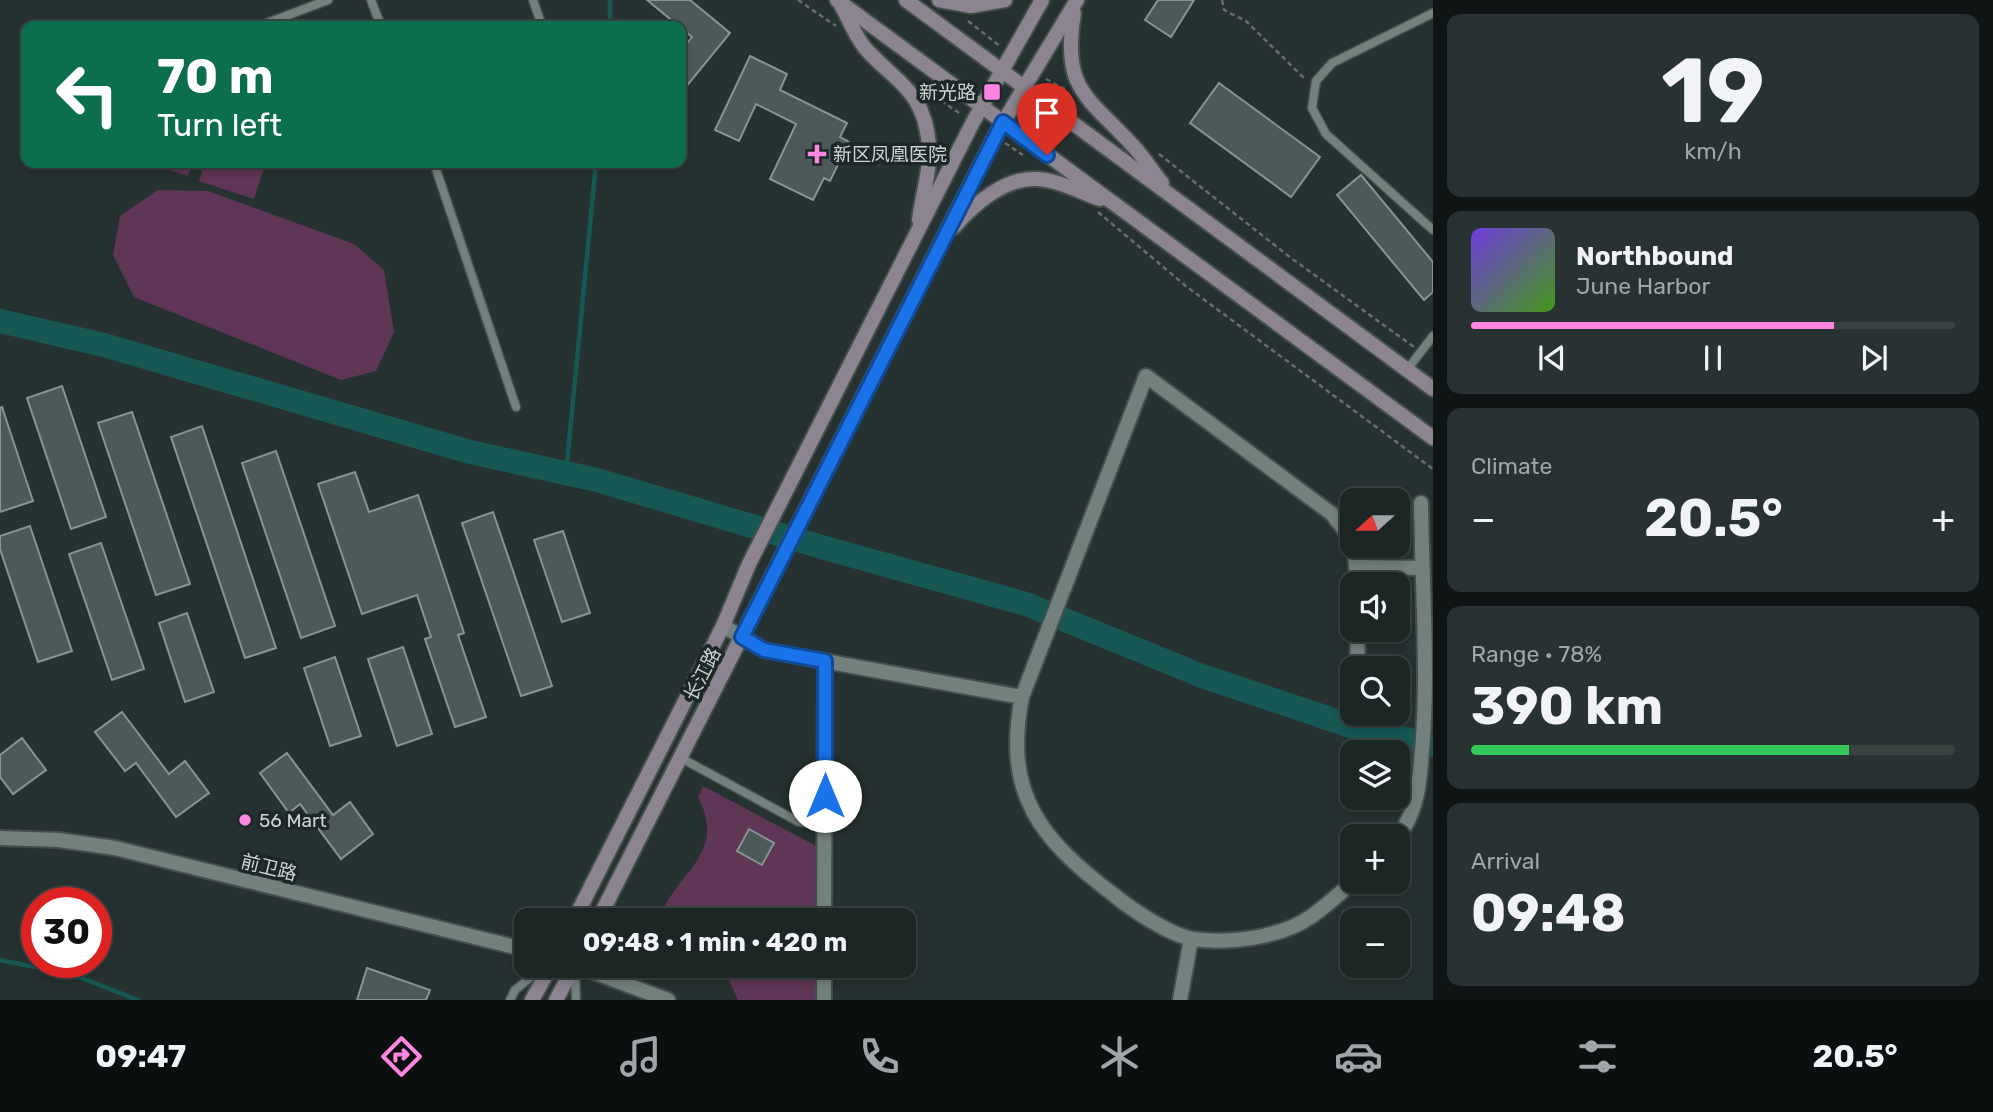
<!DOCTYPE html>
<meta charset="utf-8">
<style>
body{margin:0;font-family:Rubik,"Noto Sans SC",sans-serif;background:#293232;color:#f1f3f6;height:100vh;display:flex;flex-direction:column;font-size:26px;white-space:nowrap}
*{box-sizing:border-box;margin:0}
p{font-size:23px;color:#a0a5a7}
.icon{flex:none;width:38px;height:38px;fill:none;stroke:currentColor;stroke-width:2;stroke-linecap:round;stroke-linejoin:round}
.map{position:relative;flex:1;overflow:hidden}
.sheet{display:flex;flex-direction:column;gap:14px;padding:14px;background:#0f1514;width:560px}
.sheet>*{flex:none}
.top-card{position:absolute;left:21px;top:21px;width:665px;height:147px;border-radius:14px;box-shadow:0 4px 10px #0003,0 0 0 2px #3a4342;background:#0b6e4f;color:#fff;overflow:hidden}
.needle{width:46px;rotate:249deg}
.fabs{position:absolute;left:1340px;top:488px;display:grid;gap:14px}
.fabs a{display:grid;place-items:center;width:70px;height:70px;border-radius:14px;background:#1c2625;box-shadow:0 4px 10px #0003,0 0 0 2px #3a4342;font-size:35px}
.speed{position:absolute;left:21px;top:887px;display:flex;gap:14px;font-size:35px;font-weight:700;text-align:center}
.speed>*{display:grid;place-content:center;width:91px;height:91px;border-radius:50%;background:#1c2625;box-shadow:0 4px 10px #0003,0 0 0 2px #3a4342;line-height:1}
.speed .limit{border:10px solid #d22;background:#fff;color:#111}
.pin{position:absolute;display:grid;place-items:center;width:60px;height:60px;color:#fff;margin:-72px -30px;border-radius:50% 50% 50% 0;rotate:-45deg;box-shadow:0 0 7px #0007}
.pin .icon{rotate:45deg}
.me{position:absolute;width:77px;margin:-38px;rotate:0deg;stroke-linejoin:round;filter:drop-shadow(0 0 5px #0008)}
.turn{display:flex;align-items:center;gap:24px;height:147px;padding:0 21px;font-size:32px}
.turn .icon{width:91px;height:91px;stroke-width:2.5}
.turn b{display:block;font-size:49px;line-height:60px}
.big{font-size:52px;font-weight:700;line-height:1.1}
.sheet .card{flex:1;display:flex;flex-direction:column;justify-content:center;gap:10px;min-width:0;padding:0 24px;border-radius:14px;background:#293232}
.sheet .dial{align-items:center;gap:0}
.dial b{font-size:91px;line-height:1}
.song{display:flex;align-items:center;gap:21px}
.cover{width:84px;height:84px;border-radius:10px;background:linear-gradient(135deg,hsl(260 70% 55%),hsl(100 70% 35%))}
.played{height:7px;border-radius:4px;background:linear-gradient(90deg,#fe86e1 75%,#3a4342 75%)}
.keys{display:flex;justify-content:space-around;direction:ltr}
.heat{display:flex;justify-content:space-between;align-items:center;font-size:38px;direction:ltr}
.charge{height:10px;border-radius:5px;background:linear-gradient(90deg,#34c759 78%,#3a4342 0)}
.trip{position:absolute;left:514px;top:908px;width:402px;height:70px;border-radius:14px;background:#1c2625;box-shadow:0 4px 10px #0003,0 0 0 2px #3a4342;font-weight:700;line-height:70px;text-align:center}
.dock{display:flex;height:112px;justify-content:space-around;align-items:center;background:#0b0f0f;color:#a0a5a7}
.dock .icon{width:49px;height:49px}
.dock .active{color:#fe86e1}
.dock b{font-size:32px;color:#f1f3f6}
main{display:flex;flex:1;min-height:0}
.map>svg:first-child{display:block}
.green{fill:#5f3655}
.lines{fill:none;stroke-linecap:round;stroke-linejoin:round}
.stream{stroke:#175854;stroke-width:4.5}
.river{stroke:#175854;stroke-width:24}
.building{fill:#4c5958;stroke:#869493;stroke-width:2}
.service-casing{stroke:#434e4d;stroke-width:11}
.minor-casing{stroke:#434e4d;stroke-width:18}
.tertiary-casing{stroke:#434e4d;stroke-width:18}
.secondary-casing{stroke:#434e4d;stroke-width:18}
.path{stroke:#656f6e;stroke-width:2.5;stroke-dasharray:5 3.5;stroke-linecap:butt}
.service{stroke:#72807e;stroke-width:8}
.minor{stroke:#72807e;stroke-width:14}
.tertiary{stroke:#72807e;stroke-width:14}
.secondary{stroke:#8d8491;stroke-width:14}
.route-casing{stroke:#114b97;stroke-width:18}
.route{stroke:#1a73e8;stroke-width:12}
.poi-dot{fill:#fe86e1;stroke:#1c2827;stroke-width:2.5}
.labels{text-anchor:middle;stroke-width:7;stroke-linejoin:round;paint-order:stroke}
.poi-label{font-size:19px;fill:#cdd4d3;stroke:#1c2827;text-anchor:start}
.street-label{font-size:19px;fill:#cdd4d3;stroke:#1c2827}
</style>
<main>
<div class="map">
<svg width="1433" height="1000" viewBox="0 0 1433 1000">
<rect width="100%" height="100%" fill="#263231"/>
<g class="green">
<polygon points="146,163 192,163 188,176"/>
<polygon points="205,163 247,163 264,168 254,199 199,181"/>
<polygon points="158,190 208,191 354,244 384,270 394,332 376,371 341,380 134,297 113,255 120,216"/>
<path d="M703,786L820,848L818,920H660C672,873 729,857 698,797Z"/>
<polygon points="715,966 817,966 816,1000 738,1000 726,974"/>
</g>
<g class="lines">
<g class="stream">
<polyline points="610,26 610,0"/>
<polyline points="566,473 596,163"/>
<polyline points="0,960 74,975 138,1000"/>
</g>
<polyline class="river" points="0,321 104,345 470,452 597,480 825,548 1026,604 1202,676 1357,728 1433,745"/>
</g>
<g class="building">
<polygon points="647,0 690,0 730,33 681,93 681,51 692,37"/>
<polygon points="1158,0 1194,0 1171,37 1145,20"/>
<polygon points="750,56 787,74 780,90 847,123 840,137 849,142 830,181 824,178 813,200 770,179 796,124 756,104 739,141 715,130"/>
<polygon points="1219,83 1320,157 1291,197 1190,123"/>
<polygon points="1361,175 1433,262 1433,292 1424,300 1337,195"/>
<polygon points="62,386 106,517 71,529 27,398"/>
<polygon points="2,407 33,501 0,512 0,408"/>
<polygon points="132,412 190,584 156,595 98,423"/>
<polygon points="202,426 276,648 245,658 171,437"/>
<polygon points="276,451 335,626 301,638 242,463"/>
<polygon points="355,472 369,512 418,495 464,633 458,635 486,717 455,727 425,639 431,637 417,595 362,614 318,484"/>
<polygon points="493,512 552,686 521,696 462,523"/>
<polygon points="30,526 72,651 38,662 0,549 0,536"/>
<polygon points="563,531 590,613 562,622 534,540"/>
<polygon points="101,543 144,669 112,680 69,554"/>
<polygon points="187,613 214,692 185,702 159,623"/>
<polygon points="403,647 432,734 397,746 368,659"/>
<polygon points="335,657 361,736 330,746 304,668"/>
<polygon points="122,712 169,774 185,761 209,793 176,817 136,763 125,771 95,732"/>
<polygon points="22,738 46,770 13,794 0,777 0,755"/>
<polygon points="287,753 333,815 350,802 373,834 341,859 300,804 289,813 260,773"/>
<polygon points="749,829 774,843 762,865 737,851"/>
<polygon points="367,968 430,990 426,1000 357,1000"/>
</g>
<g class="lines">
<defs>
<g id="service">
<polyline points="371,0 381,26"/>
<polyline points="533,0 542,26"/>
<polyline points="1433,13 1332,63 1316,81 1312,108 1326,134 1433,230"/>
<polyline points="259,26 328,0"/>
<polyline points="434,163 516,407"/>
<polyline points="1407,370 1433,336"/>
<polyline points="681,758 799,822 824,823"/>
<polyline points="575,968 576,1000"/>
<polyline points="510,1000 515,990 545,966"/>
</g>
<g id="minor">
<path d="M1353,541L1332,514L1146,376L1022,697C1003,794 1040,839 1114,895C1132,910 1170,935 1193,939C1229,944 1281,938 1312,916C1326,906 1340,893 1353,882"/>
<polyline points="1354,546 1358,584"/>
<polyline points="1358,567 1421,568"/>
<polyline points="723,626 764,650 1022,697"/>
<polyline points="1357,668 1358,630"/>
<path d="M1398,836C1409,822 1415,806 1418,788C1431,695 1422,597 1421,503"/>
<polyline points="824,920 825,661"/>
<polyline points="824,1000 824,966"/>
<polyline points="1180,1000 1191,939"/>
</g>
<g id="tertiary">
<polyline points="0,838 59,840 115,848 527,950"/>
<polyline points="577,966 668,1000"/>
</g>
<g id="secondary">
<polyline points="837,0 1433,438"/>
<polyline points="906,0 1433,389"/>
<polyline points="939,0 971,6 1005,0"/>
<path d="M841,5C849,19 855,36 865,48C896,83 924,89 929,145C931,170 922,195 919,220"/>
<path d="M1074,13C1061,91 1089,97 1135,148C1145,159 1153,172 1162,183"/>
<path d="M954,227C973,205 1005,177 1037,179C1058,180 1080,192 1100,199"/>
<polyline points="574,920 723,626 749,564 973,122 1042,0"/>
<polyline points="598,920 995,136 1077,0"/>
<polyline points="532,1000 551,966"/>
<polyline points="556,1000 574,966"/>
</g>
</defs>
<use href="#service" class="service-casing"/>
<use href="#minor" class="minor-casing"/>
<use href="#tertiary" class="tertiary-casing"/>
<use href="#secondary" class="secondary-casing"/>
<g class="path">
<polyline points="798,0 836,26"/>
<polyline points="1222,0 1224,10 1246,21 1305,79"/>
<polyline points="968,21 1001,47"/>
<polyline points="1046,79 1065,89"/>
<polyline points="927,91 962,115"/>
<polyline points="1005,143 1023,155"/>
<polyline points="1159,154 1291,258 1414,347"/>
<polyline points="1098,212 1187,287 1433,469"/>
</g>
<use href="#service" class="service"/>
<use href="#minor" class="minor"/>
<use href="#tertiary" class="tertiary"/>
<use href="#secondary" class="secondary"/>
</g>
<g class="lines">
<defs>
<polyline id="route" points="825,796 825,661 764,650 742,637 1003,122 1047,155"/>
</defs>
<use href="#route" class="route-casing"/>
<use href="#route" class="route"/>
</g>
<g class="poi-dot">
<rect x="983" y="83" width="18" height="18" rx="3.5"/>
<path d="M813.5 143.5h7v7h7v7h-7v7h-7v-7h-7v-7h7z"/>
<circle cx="245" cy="820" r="7"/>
</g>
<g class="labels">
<g class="poi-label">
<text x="976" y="99" text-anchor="end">新光路</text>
<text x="833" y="161">新区凤凰医院</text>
<text x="259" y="827">56 Mart</text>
</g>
<g class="street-label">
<text transform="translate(702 674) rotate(-63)" y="7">长江路</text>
<text transform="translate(269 867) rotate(14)" y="7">前卫路</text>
</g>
</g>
</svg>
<div class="fabs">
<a><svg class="needle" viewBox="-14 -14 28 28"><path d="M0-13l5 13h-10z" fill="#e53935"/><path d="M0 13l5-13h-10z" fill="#a0a5a7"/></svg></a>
<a><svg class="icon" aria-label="sound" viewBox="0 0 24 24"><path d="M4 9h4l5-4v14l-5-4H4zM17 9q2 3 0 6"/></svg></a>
<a><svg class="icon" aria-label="search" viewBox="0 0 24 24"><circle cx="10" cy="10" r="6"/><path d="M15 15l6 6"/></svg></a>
<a><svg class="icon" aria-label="layers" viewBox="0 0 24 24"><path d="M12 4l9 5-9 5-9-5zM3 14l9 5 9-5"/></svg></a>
<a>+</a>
<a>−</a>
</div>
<div class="speed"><div class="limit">30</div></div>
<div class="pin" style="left:1047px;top:155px;background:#d93025"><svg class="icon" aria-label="arrive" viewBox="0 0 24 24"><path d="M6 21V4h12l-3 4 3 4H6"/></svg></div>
<svg class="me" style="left:825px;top:796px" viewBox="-20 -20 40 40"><circle r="19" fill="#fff"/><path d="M0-13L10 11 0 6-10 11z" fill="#1a73e8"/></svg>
<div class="trip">09:48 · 1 min · 420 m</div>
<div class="top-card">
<div class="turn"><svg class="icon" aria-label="left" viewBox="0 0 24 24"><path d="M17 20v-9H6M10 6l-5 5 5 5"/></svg><div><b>70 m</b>Turn left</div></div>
</div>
</div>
<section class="sheet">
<div class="card dial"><b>19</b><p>km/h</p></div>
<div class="card">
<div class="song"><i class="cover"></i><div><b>Northbound</b><p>June Harbor</p></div></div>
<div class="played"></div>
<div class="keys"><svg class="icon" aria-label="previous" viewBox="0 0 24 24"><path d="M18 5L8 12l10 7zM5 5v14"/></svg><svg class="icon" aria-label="pause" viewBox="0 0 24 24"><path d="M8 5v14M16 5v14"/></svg><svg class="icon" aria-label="next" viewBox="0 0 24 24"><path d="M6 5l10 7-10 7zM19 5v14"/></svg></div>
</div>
<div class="card"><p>Climate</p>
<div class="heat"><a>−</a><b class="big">20.5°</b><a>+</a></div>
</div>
<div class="card"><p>Range · 78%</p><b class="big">390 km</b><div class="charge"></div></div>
<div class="card"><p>Arrival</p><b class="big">09:48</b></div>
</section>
</main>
<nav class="dock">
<b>09:47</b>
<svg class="icon active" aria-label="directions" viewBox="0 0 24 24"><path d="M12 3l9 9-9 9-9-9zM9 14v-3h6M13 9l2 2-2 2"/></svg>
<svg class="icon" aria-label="music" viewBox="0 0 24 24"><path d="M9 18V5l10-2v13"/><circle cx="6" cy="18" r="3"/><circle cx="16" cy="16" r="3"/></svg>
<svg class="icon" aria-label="phone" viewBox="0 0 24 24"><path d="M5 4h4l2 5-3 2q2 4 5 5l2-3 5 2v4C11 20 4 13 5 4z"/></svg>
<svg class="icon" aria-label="climate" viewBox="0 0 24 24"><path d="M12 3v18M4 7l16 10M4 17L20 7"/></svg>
<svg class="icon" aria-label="car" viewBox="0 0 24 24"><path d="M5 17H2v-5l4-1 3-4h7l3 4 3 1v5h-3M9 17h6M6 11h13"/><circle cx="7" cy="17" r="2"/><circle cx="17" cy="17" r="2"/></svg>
<svg class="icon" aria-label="filters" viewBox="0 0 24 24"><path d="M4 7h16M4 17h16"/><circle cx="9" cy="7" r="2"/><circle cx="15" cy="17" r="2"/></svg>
<b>20.5°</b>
</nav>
